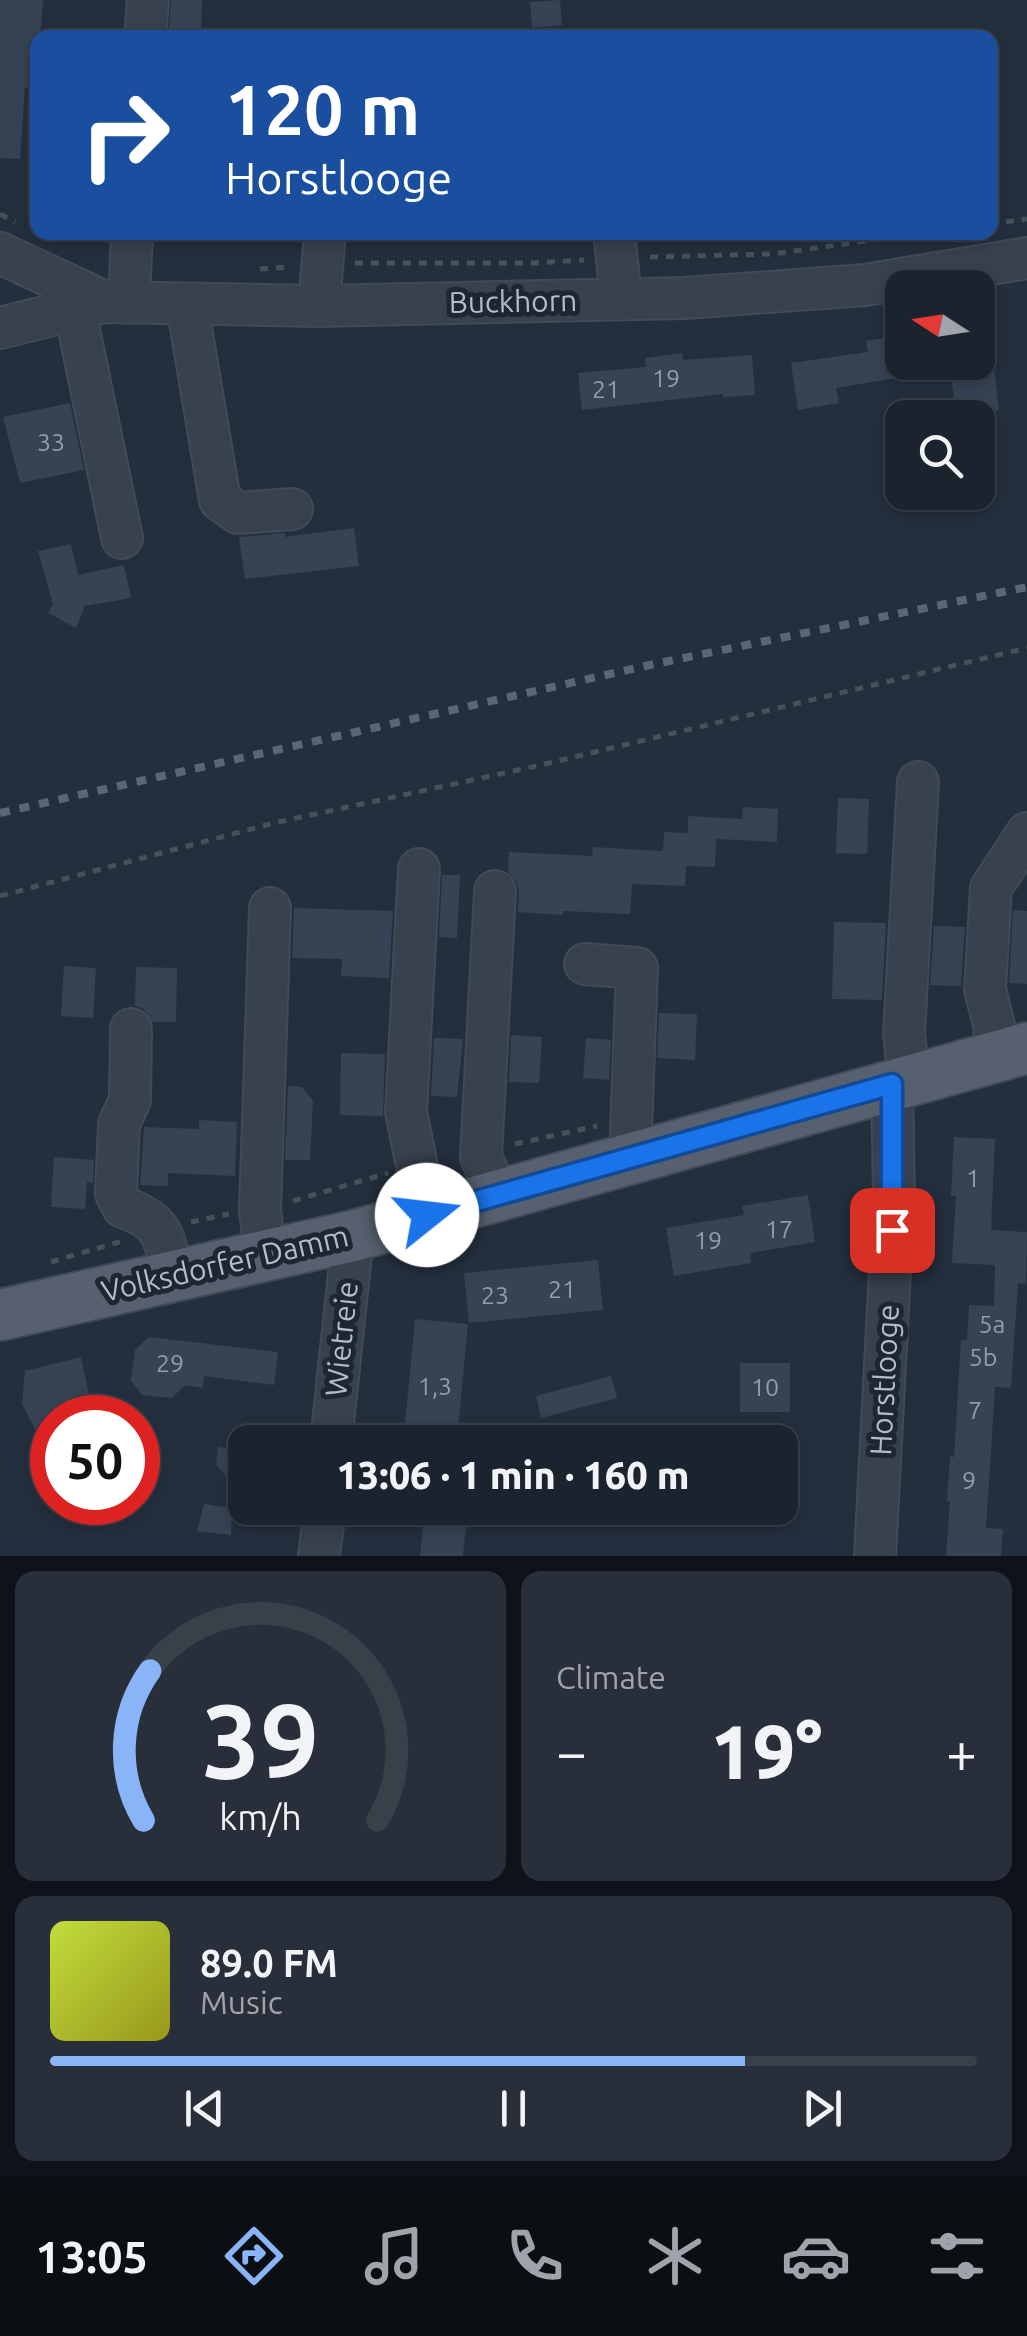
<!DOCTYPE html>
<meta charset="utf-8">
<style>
body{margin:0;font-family:Ubuntu,sans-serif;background:#282f3a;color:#f1f3f6;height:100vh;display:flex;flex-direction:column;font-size:38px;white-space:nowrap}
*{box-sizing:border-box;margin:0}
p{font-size:32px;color:#a0a4aa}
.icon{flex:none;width:55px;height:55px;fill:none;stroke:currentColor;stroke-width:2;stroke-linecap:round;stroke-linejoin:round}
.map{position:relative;height:1556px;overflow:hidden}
.drawer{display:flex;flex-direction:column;gap:15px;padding:15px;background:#0f1319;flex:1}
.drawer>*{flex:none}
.guide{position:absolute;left:30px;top:30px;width:968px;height:210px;border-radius:20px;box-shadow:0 5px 15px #0003,0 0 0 2px #39404a;background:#1a4fa0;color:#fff;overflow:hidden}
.needle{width:65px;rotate:282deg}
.fabs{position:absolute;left:885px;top:270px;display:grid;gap:20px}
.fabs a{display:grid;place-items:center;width:110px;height:110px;border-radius:20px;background:#1b232e;box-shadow:0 5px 15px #0003,0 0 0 2px #39404a;font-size:50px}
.speed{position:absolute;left:30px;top:1395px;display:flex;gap:20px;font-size:50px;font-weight:700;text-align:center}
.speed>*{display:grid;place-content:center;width:130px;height:130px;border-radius:50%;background:#1b232e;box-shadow:0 5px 15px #0003,0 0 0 2px #39404a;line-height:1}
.speed .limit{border:15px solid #d22;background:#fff;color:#111}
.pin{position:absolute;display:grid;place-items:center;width:85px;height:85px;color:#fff;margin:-42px;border-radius:20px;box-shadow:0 5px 15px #0006}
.me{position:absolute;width:110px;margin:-55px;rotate:74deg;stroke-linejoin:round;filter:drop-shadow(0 0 8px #0008)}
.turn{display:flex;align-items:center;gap:35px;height:210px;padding:0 30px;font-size:45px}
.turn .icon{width:130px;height:130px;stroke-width:2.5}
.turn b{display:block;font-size:70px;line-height:85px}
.big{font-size:75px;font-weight:800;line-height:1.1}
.drawer .widget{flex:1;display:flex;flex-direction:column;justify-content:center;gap:15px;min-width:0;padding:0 35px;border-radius:20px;background:#282f3a}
.drawer .dial{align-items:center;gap:0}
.dial svg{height:260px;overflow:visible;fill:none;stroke:#39404a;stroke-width:7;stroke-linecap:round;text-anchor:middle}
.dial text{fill:#f1f3f6;stroke:none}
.song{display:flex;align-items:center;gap:30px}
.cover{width:120px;height:120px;border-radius:15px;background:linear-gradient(135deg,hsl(70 70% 55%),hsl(60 70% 35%))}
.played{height:10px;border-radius:5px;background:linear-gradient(90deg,#8ab4f8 75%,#39404a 75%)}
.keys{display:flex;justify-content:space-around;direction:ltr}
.heat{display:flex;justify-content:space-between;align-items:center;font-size:55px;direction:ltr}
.drawer .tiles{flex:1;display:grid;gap:15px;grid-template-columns:1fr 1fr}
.widget:last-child{grid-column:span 2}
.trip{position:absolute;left:228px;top:1425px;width:570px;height:100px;border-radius:20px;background:#1b232e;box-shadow:0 5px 15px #0003,0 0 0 2px #39404a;font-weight:800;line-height:100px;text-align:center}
.tab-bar{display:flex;height:160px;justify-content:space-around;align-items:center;background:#0b0e12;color:#a0a4aa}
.tab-bar .icon{width:70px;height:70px}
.tab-bar .current{color:#8ab4f8}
.tab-bar b{font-size:45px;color:#f1f3f6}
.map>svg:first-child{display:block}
.building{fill:#364354}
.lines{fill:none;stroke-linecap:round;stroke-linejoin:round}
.minor-casing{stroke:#414a57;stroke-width:44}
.major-casing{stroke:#414a57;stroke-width:54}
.path{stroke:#3f5557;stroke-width:5;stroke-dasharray:8 8;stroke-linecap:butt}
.minor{stroke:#38414e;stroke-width:40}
.major{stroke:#56606e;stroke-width:50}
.rail{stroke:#5a6575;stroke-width:8;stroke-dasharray:10 10;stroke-linecap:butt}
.route-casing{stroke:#114b97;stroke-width:25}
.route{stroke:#1a73e8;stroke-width:18}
.labels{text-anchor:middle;stroke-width:10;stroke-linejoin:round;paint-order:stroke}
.number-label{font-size:25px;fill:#929caa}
.street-label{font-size:30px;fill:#b4bcc9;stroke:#1d2633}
</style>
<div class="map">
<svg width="1027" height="1556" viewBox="0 0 1027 1556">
<rect width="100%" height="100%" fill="#242f3e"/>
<g class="building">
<polygon points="0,0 43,0 36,89 25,88 20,159 0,158"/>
<polygon points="171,0 202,0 201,34 169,33"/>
<polygon points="560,0 562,25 532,28 530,2"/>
<polygon points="902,335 902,377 836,388 839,403 798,410 791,363 868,352 866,341"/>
<polygon points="682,353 683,360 752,355 755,395 723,397 723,394 582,410 578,373 646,367 645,358"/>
<polygon points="994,369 999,410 956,415 951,375"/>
<polygon points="70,403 84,470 20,483 3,417"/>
<polygon points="354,528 359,566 245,579 239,537 285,533 285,537"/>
<polygon points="71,544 78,575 124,565 131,598 85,606 76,628 48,613 53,604 38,551"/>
<polygon points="838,798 869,799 867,854 836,853"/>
<polygon points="743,807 778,809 777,842 716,839 715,867 686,866 685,886 632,884 630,914 563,911 563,915 518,912 519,891 516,881 508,872 509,852 592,856 593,847 663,851 664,832 688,833 688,816 742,819"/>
<polygon points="442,875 460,875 457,938 439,937"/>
<polygon points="294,908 393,911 389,978 341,976 342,959 292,958"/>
<polygon points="1013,910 1027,911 1027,984 1009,983"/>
<polygon points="834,922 886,923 882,1000 832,999"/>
<polygon points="934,926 965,927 961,986 930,985"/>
<polygon points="64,966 96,968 93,1018 61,1016"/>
<polygon points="136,967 177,968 176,1022 153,1022 144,1009 135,1006"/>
<polygon points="659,1013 697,1014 695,1060 657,1058"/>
<polygon points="511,1035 542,1037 539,1083 509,1082"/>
<polygon points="434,1038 463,1039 457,1097 431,1096"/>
<polygon points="586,1038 611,1040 609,1080 583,1078"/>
<polygon points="341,1053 385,1054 383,1116 340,1115"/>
<polygon points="288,1086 302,1087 313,1101 310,1160 285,1160"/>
<polygon points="199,1120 237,1122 235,1176 168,1173 168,1186 140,1185 144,1127 199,1129"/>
<polygon points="954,1137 995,1139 991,1230 1027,1232 1026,1284 1018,1283 1011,1388 995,1387 986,1528 1003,1529 1001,1556 946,1556 950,1501 947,1501 950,1456 954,1457 961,1340 967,1340 969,1305 994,1306 995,1265 952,1263 956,1196 951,1196"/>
<polygon points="54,1157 94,1160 93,1183 87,1182 85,1209 51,1207"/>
<polygon points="808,1195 815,1242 750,1253 751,1263 674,1276 666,1228 744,1215 742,1206"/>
<polygon points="598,1260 603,1310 469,1323 464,1273"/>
<polygon points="415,1319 468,1324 457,1440 404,1435"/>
<polygon points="149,1337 278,1352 274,1385 204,1376 203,1388 185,1385 172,1398 142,1395 131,1381 135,1350"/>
<polygon points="81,1357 89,1395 63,1402 67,1418 52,1418 52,1462 22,1404 25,1371"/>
<rect x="740" y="1363" width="50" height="49"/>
<polygon points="611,1376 617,1398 541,1418 536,1396"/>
<polygon points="218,1447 245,1450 245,1500 216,1464"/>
<polygon points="204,1504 232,1508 231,1535 197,1531"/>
<polygon points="425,1508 468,1508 463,1556 420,1556"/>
</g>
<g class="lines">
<defs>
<g id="minor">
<polyline points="145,38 148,0"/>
<polyline points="614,232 621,299"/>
<polyline points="0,253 105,302"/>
<polyline points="129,303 132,232"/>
<polyline points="187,304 220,500 238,513 292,509"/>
<polyline points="319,306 325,232"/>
<polyline points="75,310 122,538"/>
<polyline points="0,328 105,302 319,306 685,298 865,285 1027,258"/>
<polyline points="419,869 406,1112 427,1215"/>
<polyline points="495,891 481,1157 498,1195"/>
<polyline points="585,964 637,968 630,1158"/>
<path d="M131,1029L130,1100L119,1124L116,1194L123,1207C166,1223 162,1235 174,1276"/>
<polyline points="996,1057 994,1025 985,989 991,888 1027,833"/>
<polyline points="909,1080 904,1033 918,782"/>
<polyline points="266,1255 260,1211 270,908"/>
<polyline points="331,1442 353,1236"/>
<polyline points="319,1556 325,1508"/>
<polyline points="875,1556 894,1194 892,1084"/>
</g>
<polyline id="major" points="0,1315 353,1236 1027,1048"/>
</defs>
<use href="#minor" class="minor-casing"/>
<use href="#major" class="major-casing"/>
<g class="path">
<polyline points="0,214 15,222"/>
<polyline points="990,224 1027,219"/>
<polyline points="650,257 773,254 930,232"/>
<polyline points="355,263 533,263 584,260"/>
<polyline points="260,269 289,267"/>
<polyline points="0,896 274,823 537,766 1027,648"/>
<polyline points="515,1144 597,1126"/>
<polyline points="293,1201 388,1173"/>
<polyline points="191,1222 229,1214"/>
<polyline points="51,1262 122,1241"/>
</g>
<use href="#minor" class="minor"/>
<use href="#major" class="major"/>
<polyline class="rail" points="0,813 645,666 1027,587"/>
</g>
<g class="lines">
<defs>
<polyline id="route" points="427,1215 892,1084 892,1230"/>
</defs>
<use href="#route" class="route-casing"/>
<use href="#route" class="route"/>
</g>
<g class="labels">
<g class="number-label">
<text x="666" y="387">19</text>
<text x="606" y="398">21</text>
<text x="51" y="451">33</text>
<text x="973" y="1187">1</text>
<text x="779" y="1238">17</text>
<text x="708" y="1249">19</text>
<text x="562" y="1298">21</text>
<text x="495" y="1304">23</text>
<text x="992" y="1333">5a</text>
<text x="983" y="1366">5b</text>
<text x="170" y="1372">29</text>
<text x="435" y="1395">1,3</text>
<text x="765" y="1396">10</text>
<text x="975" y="1419">7</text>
<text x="969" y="1489">9</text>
</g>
<g class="street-label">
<text transform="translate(513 302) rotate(-1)" y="10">Buckhorn</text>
<text transform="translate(225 1264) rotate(-13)" y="10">Volksdorfer Damm</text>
<text transform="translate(342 1339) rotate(-84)" y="10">Wietreie</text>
<text transform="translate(885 1380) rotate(-87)" y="10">Horstlooge</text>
</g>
</g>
</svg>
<div class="fabs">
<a><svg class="needle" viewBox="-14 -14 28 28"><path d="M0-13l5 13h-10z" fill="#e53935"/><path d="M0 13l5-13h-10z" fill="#a0a4aa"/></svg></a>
<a><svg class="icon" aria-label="search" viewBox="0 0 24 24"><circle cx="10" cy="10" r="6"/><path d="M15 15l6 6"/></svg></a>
</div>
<div class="speed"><div class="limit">50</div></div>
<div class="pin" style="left:892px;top:1230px;background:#d93025"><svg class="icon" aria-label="arrive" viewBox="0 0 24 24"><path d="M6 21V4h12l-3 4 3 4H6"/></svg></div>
<svg class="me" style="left:427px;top:1215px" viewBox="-20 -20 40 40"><circle r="19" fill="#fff"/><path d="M0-13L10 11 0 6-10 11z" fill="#1a73e8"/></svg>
<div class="trip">13:06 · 1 min · 160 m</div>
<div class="guide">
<div class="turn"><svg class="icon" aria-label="right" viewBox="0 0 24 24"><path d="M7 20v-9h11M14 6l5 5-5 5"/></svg><div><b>120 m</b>Horstlooge</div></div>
</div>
</div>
<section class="drawer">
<div class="tiles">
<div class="widget dial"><svg viewBox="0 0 100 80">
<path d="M14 69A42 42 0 1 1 86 69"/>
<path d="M14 69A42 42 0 0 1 16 23" stroke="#8ab4f8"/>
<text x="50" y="56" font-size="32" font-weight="700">39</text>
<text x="50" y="72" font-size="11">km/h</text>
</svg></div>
<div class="widget"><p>Climate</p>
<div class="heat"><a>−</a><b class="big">19°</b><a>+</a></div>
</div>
<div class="widget">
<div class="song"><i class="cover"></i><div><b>89.0 FM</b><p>Music</p></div></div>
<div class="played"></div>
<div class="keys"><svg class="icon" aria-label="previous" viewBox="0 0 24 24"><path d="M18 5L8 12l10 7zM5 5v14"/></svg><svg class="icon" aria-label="pause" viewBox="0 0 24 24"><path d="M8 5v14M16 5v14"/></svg><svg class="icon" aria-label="next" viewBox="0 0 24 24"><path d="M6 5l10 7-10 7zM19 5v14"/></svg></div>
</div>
</div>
</section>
<nav class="tab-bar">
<b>13:05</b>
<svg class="icon current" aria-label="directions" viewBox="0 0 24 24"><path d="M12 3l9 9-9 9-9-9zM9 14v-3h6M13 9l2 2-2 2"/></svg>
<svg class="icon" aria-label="music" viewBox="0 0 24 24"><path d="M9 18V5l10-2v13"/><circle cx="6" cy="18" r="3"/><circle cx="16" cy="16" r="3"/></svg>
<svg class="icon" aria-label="phone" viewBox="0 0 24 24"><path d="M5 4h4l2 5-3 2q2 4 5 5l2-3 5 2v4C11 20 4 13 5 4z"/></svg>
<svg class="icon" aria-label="climate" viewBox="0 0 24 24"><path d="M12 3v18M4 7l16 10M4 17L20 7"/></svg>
<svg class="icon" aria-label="car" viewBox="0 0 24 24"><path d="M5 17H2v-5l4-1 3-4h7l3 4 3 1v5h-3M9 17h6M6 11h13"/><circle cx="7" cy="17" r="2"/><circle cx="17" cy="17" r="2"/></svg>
<svg class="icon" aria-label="filters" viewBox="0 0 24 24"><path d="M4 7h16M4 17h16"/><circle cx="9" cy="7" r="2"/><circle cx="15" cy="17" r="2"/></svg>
</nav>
